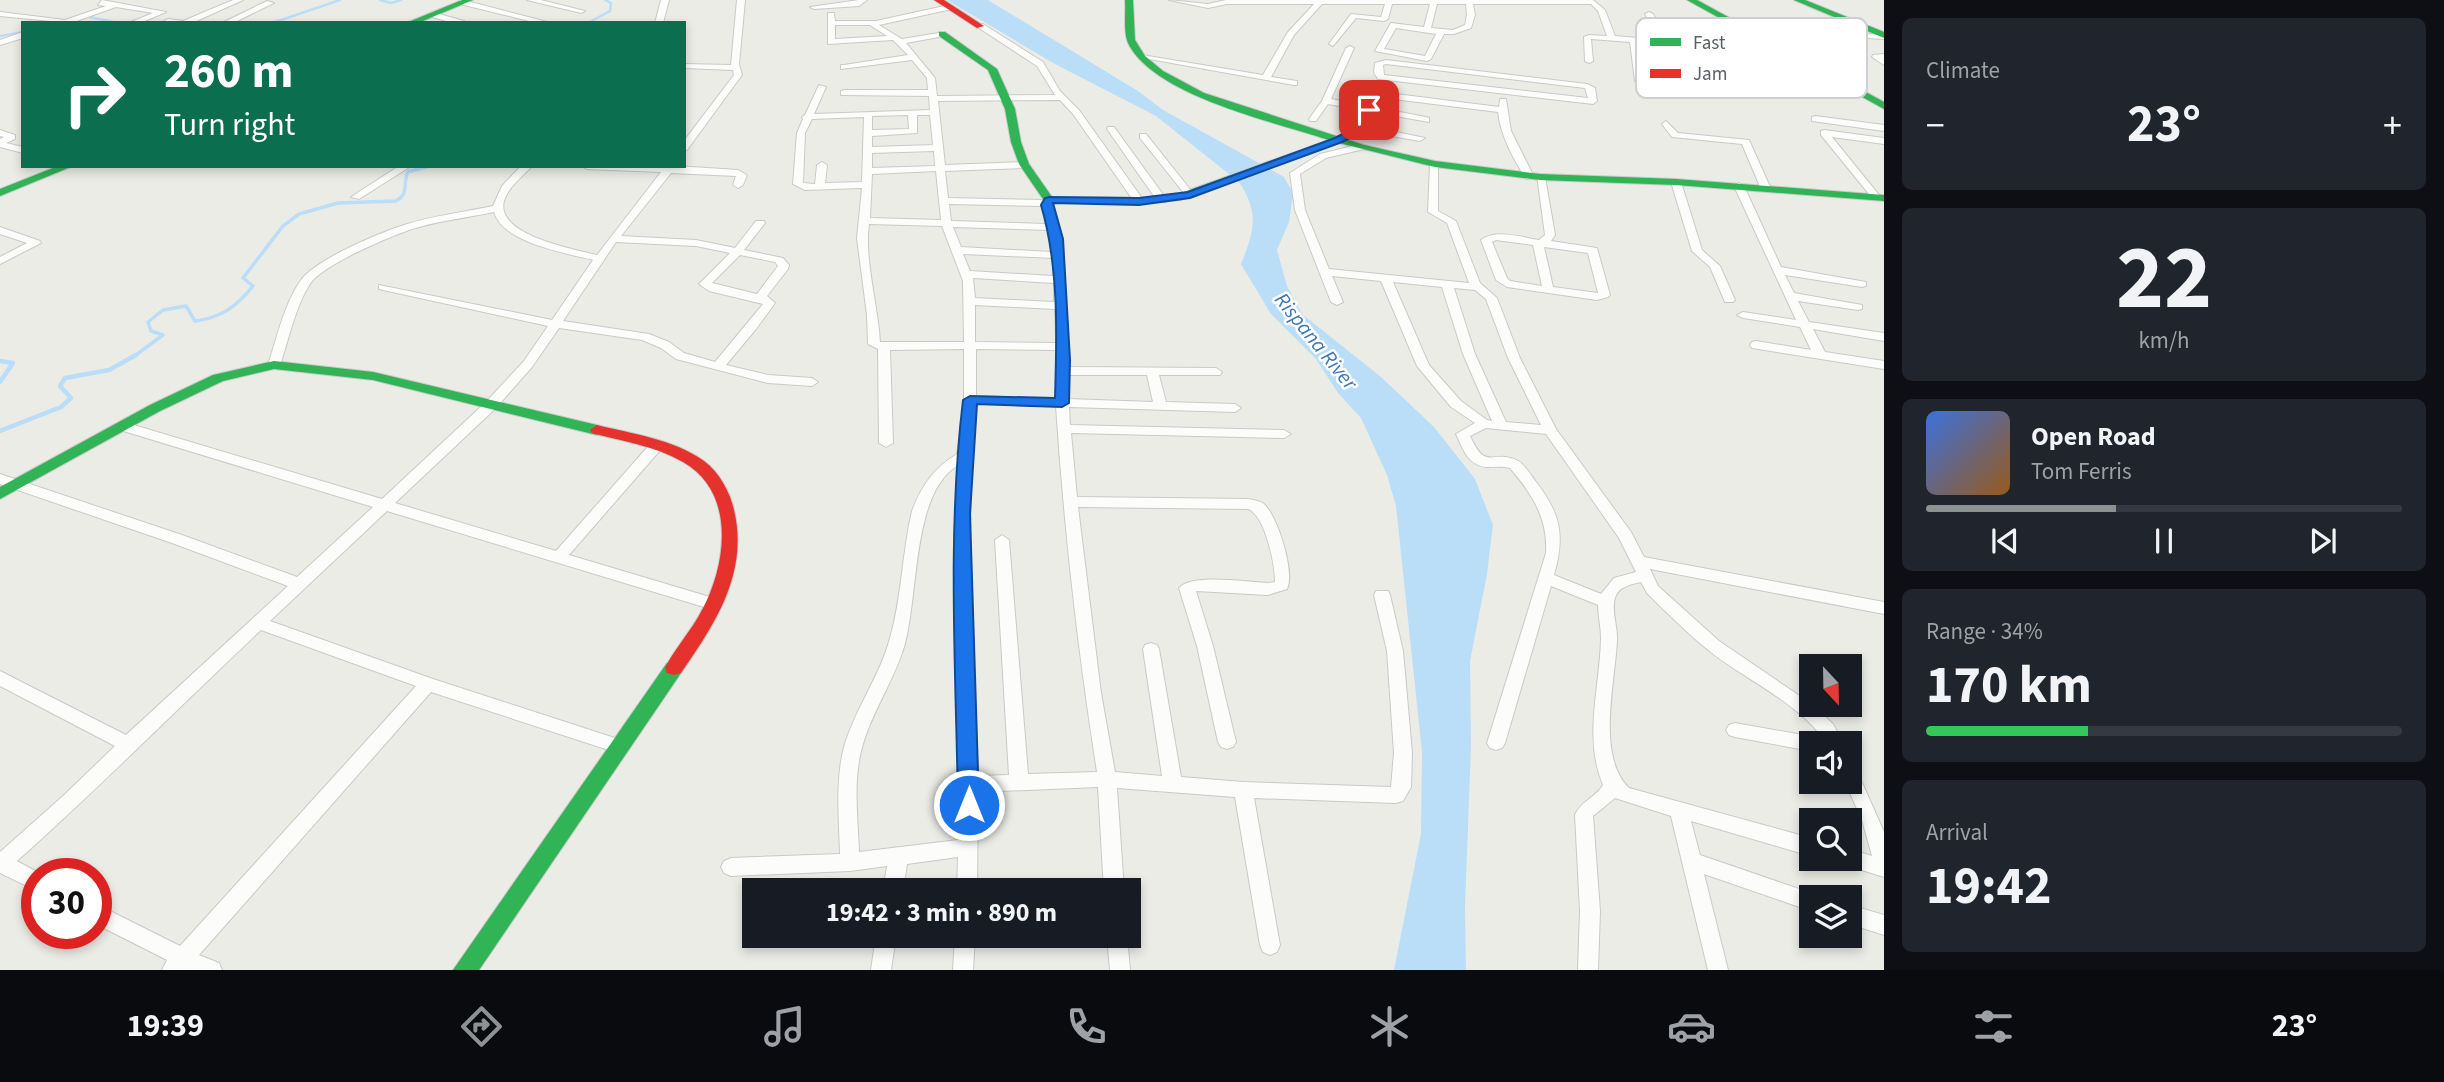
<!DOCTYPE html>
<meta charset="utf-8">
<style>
body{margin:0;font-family:"Source Sans 3",sans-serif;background:#20242c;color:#f1f3f6;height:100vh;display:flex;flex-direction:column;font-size:26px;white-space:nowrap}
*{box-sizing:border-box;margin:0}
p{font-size:23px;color:#9ea1a6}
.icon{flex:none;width:38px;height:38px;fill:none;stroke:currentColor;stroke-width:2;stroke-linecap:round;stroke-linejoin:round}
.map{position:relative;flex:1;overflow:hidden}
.details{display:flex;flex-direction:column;gap:18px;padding:18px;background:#0d0f14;width:560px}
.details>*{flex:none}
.banner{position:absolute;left:21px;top:21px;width:665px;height:147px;border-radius:0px;box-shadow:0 4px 10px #0003;background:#0b6e4f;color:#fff;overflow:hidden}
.needle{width:46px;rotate:158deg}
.fabs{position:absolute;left:1799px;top:654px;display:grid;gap:14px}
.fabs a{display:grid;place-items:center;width:63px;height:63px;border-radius:0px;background:#171b24;box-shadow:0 4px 10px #0003;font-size:35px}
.speed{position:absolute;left:21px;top:858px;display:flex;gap:14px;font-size:35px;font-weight:700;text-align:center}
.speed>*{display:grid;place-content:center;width:91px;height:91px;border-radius:50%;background:#171b24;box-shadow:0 4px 10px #0003;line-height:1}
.speed .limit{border:10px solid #d22;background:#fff;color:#111}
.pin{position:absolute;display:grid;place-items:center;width:60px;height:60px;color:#fff;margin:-30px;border-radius:14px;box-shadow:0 4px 10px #0006}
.me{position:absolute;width:77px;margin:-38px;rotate:0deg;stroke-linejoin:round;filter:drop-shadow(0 0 5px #0008)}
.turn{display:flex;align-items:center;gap:24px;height:147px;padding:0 28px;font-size:32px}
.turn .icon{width:91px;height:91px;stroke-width:2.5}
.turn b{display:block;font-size:49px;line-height:60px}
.big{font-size:52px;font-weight:700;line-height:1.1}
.details .card{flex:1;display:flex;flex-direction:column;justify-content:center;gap:10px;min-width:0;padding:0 24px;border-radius:10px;background:#20242c}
.details .dial{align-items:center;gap:0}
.dial b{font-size:91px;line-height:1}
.song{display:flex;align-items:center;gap:21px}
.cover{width:84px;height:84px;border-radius:10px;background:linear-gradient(135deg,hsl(220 70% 55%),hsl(30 70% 35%))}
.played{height:7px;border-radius:4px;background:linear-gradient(90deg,#8e9192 40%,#363941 40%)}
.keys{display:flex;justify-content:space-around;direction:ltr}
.heat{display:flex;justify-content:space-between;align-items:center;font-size:38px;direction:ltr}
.charge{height:10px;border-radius:5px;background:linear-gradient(90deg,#34c759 34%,#363941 0)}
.trip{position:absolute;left:742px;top:878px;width:399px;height:70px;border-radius:0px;background:#171b24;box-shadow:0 4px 10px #0003;font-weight:700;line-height:70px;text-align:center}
.tabs{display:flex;height:112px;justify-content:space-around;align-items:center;background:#090b0e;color:#9ea1a6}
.tabs .icon{width:49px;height:49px}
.tabs .current{color:#8e9192}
.tabs b{font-size:32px;color:#f1f3f6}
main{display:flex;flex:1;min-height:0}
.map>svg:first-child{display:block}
.water{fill:#baddf8}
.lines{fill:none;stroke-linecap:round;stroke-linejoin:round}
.stream-far2{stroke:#baddf8;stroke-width:2.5}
.stream-far1{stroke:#baddf8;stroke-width:3.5}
.stream{stroke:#baddf8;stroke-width:4.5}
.street-casing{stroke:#c9c9c7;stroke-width:2}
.fast-casing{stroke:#c9cac9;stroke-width:2}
.jam-casing{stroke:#c9cac9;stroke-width:2}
.street{fill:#fcfcfb;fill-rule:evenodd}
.fast{fill:#30b455;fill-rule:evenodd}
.jam{fill:#e5322d;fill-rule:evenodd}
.route{fill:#1a73e8;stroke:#114b97;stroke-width:2}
.labels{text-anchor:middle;stroke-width:5;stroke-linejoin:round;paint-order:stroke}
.water-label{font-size:21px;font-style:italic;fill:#3b76b7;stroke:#fff}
.key{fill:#fff;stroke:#cecfd1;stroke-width:2}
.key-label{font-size:19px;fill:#5c6065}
</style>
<main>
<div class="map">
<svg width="1884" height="970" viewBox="0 0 1884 970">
<rect width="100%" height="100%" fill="#ecece7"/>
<path class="water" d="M947,0H988L1138,91L1163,110L1284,177L1293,193L1289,222L1277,250L1287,286L1302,314L1381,377L1434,427L1475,479L1493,525L1487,574L1470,661L1471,746L1465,907L1466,970H1394L1421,834L1422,752L1396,506L1387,475L1361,418L1338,393L1316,359L1271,314L1241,264C1254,231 1260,214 1239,182L1156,116L1055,64Z"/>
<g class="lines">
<g class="stream-far2">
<polyline points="380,0 391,3 401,0"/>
<polyline points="85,16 118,23"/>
<polyline points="272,23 340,0"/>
<polyline points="588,23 610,11 611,3 605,0"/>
<polyline points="0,36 23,32"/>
</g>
<path class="stream-far1" d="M133,357L163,335L151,331L148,322L163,310L186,306L195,321C221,318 237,306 253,286L243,278L283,226L299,214L338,203L396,201C410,193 402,184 408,172L429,166"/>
<g class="stream">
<polyline points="0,361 13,363 0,382"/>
<polyline points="0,431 61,407 71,398 60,386 65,378 109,370 136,355"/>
</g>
<defs>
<g id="street">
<polygon points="102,0 166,12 140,23 131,22 153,13 116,7 71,23 0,16 0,12 65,20 106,6 98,5"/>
<polygon points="233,0 243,0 192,23 164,21 168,19 183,21"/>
<polygon points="460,0 463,0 551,23 537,23 460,4"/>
<polygon points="527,0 541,0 585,11 581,13"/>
<polygon points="661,0 669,0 663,23 655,23"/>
<polygon points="737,0 745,0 739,64 742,75 687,150 684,151 684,141 734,75 733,70 684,68 684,64 731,65"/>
<polygon points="859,0 867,0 859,6 814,9 810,7"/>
<path d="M1169,0L1208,4L1226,0H1593L1605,10L1615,36L1660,40L1645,14L1649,12L1653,14L1668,41L1789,53L1793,55L1789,57L1687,47L1696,87L1692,89L1688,87L1680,47L1638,43L1643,81L1639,83L1635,81L1630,42L1591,39L1593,61L1589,63L1585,61L1584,37L1589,35L1607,36L1598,11L1591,4H1473L1475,15L1471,28L1454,34H1444L1431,59L1427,61L1375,51L1391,23L1424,27L1430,4H1392L1388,19L1384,21L1356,18L1333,46L1329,44L1351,14L1381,17L1385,4H1322L1294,35L1271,77L1297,81V85H1294L1138,57L1142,55L1263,75L1288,32L1314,4H1227L1208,8ZM1437,4H1466L1467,15L1465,25L1453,30L1431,28ZM1396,28L1436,34L1425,56L1384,49Z"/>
<polygon points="267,1 274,3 233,23 222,23"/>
<path d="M949,5L952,9L879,25L902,39L945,32V36L906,43L935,78L937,96L1055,95L1037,66L976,26L983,24L1043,62L1060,91L1079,110L1144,201L1135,203L1073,114L1060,100L938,101L945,165L1025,162L1030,165L1025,168L945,171L948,198L1044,200L1049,197L1054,200L1052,207L1062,239L1069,367L1216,368L1222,372L1220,375H1159L1166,402L1235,404L1241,408L1235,412L1069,407L1070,425L1284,430L1291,434L1284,438L1071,433L1077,497L1248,499C1254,500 1260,501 1264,504C1278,517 1295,572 1287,589L1268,595L1196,591L1213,646L1236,742L1233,747L1227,749L1221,747L1218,742L1197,646L1179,588C1191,573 1248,582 1268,583L1275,582C1275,564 1265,515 1248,509L1078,507L1101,693L1115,772L1162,776L1143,649L1145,645L1151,643L1157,645L1159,649L1181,777L1243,782L1391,787L1394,753L1387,651L1374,595L1376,591H1388L1390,595L1403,651L1412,753L1411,787L1403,801L1396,803L1254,798L1280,945L1277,952L1270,955L1263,952L1260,945L1235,797L1117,788L1124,891H1104L1098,787L978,792L977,891H957L958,857L907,864L903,891H883L887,866L850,871L731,876L724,873L721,867L724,861L731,858L840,854C839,818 835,781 844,747C855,709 880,676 890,638C902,597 902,553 912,511C922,485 934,468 957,454L964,400V349L890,350L893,443L886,447L879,443L878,349L868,344L867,315L857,238L862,188L805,190L793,184L797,133L803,119L802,117L805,115L819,85L826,87L814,114L930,110L929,96L841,95V91L844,90H928L927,78L912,60L841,69V65H844L908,55L893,40L828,44V13H834L835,21H876ZM835,25H870L887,36L835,39ZM908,115L909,129L872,130V116ZM917,115H930L933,145L872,147V136L917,133ZM864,117L862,182L825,183L827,165L822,162L817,165L815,184L803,183L805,133L812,119ZM934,151L935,166L872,168V153ZM936,171L941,220L870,218L872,174ZM949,204L1042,206L1047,224L951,221ZM869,224L942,226L963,281L964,342H880C878,305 864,259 869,224ZM953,227L1049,230L1052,252L961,247ZM963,254L1053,258V276L970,271ZM973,278L1054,283V302L975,298ZM975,305L1055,309L1056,343L975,342ZM976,349L1056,350V399L976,396ZM1069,375H1147L1153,402L1068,399ZM976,404L1056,406C1064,529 1078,651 1097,772L1028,774L1009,540L1002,535L995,540L1009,775L978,776C974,652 964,527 976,404ZM957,466C952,591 962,715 958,840L859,852C858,822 854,791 859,761C866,720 892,686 904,647C919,598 911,494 957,466Z"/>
<polygon points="432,12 464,21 465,23 453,23 429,16"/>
<polygon points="1769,29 1884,35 1884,39 1831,36 1845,49 1841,51 1779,48 1776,48 1776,44 1833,46 1822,36 1772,33 1769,33"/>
<polygon points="20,33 23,33 23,38 0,45 0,40"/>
<polygon points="1350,46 1354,48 1331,99 1426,117 1429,118 1429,122 1328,104 1316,121 1310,121 1309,119 1322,101 1346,48"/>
<polygon points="1884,54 1884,65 1872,57 1873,55"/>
<path d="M1386,60L1587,84L1595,88L1597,101L1593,104L1378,79L1374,73L1375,63ZM1386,64L1585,88L1588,98L1384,75L1383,65Z"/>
<path d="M1372,91L1499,107L1500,99H1506L1511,131L1534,177L1526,179C1513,158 1501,137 1498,112L1369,96V92Z"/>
<polygon points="1815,116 1884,125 1884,131 1812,121 1812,117"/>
<polygon points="1365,118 1369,121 1367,126 1425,138 1420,141 1363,131 1342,142 1336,142 1336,138 1358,126 1362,119"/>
<polygon points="1666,121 1678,133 1749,140 1771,189 1766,192 1761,189 1742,144 1672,137 1662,124"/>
<polygon points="1108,127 1114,127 1167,200 1166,202 1158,202 1107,129"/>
<polygon points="0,130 15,135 15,139 6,143 23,147 23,153 0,147 0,139 4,137 0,136"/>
<polygon points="1824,130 1884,138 1884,144 1832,137 1879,195 1879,199 1873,199 1821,135 1821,131"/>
<polygon points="1140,134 1146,134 1193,193 1193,197 1187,197 1140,138"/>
<path d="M1361,144L1366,147L1364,149L1326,158L1300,174L1305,210L1329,269L1469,283L1447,223L1428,212L1430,164L1438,162V211L1456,221L1480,283L1497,298L1520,358L1556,429L1631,532L1644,557L1884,602V614L1650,569L1658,586L1719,641L1813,705L1833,724L1844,744H1826C1806,706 1740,677 1707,649C1686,632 1666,612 1647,593L1641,582C1630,585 1619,586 1615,598C1611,612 1618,627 1617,641C1615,683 1596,756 1629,788L1811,838V856L1691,821L1700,855L1811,893L1819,898H1811V911L1704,874L1728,970H1708L1671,816L1615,798L1593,816L1600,911L1598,970H1578L1580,911L1575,815C1581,801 1595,798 1603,785C1583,737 1600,688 1601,638C1601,627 1598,616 1598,605L1551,586L1505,743L1502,748L1496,750L1490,748L1487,743L1546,553C1548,518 1532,494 1510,468C1502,466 1495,467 1487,467C1468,466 1463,449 1456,434L1475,423L1451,407L1417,366L1381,281L1332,276L1343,302L1337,305L1331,302L1295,210L1290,173L1320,154ZM1393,282L1442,287L1463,354L1492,421L1487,420L1461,401L1429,365ZM1454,288L1475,290L1486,299L1508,358L1541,425L1506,422L1475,354ZM1486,428L1546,434L1619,538L1636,572L1614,578L1601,594L1554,575C1565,536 1561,514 1536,482C1532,476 1525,465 1518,461C1492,448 1487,473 1470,436Z"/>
<polygon points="399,166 411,166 359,199 351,197"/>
<path d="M521,166H532C522,177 508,187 504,201C495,235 573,249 597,255L661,172L587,169L582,166H676L738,170L747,175L743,185L738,188L733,185L736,176L671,173L621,236L696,240L735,248L756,221H764L765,223L744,250L783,258L789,265L788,269L767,296L775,303L756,329L726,365L768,375L812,378L818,382L812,386L768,383L676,359L661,348L642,340L559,328L532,367L496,408L395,503L556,551L652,442H662L664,445L662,448L569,555L720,600L722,604L720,608L714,610L387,511L270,621L433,679L627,742L630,747L627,752L621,754L431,692L199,955L219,963L222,970H162L167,960L96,924V904L180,946L416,686L261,630C179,707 100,787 17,861L39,873H37V891L0,873V852L62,797L115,746L0,686V671L126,735L288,586L172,543L0,484V474L182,535L297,577L373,507L117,429L115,426L122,422L127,423L382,499L486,402L524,361L548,326L383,290L379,289V285L552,320L593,260C566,253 503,243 494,212C466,218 435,221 409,230C387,238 322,265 310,284C295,307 289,339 280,365L274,369L270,368L268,365C277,338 284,304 301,280C315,260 379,233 404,225C432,216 464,212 493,206L502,186ZM616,242L696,246L730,253L699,284L709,291L763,304L715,362L684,353L669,342L649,334L563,321ZM740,255L775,262L778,266L757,294L712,283Z"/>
<path d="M1537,175L1545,177L1555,235L1551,241L1597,248L1610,295L1608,297L1597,300L1507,287L1496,280L1481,240C1496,229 1520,237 1539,240L1545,235ZM1496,240L1533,245L1542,286L1510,281L1507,278L1492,242ZM1544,247L1588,253L1598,293L1553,287Z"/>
<polygon points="1676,179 1681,182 1702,250 1720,266 1735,300 1733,302 1725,302 1710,267 1692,251 1671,182"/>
<polygon points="1739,183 1744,186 1781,267 1866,282 1866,286 1862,287 1785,275 1794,293 1862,305 1862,309 1858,310 1798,301 1809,322 1884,333 1884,341 1813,329 1825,352 1884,361 1884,369 1752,348 1750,345 1752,342 1756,341 1811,350 1800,327 1743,318 1737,315 1743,312 1796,320 1734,186"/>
<polygon points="0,227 40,241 41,243 0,264 0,257 27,243 0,234"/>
<polygon points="1735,723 1814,737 1820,739 1823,744 1811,744 1811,751 1735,737 1729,735 1726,730 1729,725"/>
<polygon points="1850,766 1856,769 1884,832 1884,877 1843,864 1841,859 1850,859 1850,849 1872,856 1862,820 1845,782 1850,782"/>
<polygon points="1850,905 1884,915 1884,935 1850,924"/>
<polygon points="876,936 896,936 891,970 871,970"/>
<polygon points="955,936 975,936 973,970 953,970"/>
<polygon points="1107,936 1127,936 1130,970 1110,970"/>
</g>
<g id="fast">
<polygon points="462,0 473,0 418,23 406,23"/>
<path d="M1125,0H1133L1135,40L1145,56L1163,71L1204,93L1364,145L1435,161L1540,174L1676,179L1884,195V201L1676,185L1540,180L1435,167L1339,143L1180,200L1139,204L1045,202L1019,164L1011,142L1005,109L988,70L939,36V32H945L997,69L1015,109L1021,142L1029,164L1052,197L1139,198L1178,194L1329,140C1275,122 1154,96 1128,43C1123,32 1126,13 1125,0Z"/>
<polygon points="1687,0 1697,0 1884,102 1884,109"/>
<polygon points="1794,0 1805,0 1884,32 1884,38"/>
<polygon points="58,166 73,166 0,196 0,189"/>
<polygon points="274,361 373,372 597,425 604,430 597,435 373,380 274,369 223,381 160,411 0,499 0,487 150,405 213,375"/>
<polygon points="674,661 681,663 683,668 681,673 479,970 453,970 667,663"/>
</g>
<g id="jam">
<polygon points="934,0 944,0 984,26 977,28"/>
<path d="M597,425C633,434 673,439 704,461C719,472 730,492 734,510C749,573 715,624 681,673L674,675L667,673L665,668C675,648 692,630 702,610C727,564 736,492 683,462C655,446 622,441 592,433L590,430Z"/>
</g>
</defs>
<use href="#street" class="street-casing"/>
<use href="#fast" class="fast-casing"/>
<use href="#jam" class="jam-casing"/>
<use href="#street" class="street"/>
<use href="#fast" class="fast"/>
<use href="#jam" class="jam"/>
</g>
<path class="route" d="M1365,108L1374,110L1366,130L1342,142L1190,198L1139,205L1053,203L1063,239L1070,360L1069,403L1062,407L977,404L970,514L979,805L976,812L969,814L961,812L958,805C956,670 947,534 963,400L970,396L1055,398C1057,335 1059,266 1041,205L1045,198L1049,197L1139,198L1188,192L1335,138L1358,126Z"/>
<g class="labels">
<g class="water-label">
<text transform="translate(1316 341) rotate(51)" y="7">Rispana River</text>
</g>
</g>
<rect x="1636" y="18" width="231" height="80" rx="10" class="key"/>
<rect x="1650" y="38" width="31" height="8" fill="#30b455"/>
<rect x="1650" y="69" width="31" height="9" fill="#e5322d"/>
<g class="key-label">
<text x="1693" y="49">Fast</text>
<text x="1693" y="80">Jam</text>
</g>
</svg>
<div class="fabs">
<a><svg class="needle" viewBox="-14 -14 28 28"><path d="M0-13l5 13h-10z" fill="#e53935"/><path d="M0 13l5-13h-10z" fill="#9ea1a6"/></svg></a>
<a><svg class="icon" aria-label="sound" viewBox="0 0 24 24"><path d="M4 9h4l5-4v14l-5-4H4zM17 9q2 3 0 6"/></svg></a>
<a><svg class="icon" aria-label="search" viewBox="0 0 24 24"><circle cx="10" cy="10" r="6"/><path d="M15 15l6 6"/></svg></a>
<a><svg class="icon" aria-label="layers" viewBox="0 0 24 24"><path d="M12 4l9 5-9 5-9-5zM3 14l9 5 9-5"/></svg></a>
</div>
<div class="speed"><div class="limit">30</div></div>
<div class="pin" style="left:1369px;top:110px;background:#d93025"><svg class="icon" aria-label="arrive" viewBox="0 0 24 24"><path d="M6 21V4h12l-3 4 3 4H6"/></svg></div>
<svg class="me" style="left:969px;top:805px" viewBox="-20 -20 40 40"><circle r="17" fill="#1a73e8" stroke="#fff" stroke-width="3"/><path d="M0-11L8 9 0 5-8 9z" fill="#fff"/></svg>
<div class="trip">19:42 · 3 min · 890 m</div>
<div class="banner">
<div class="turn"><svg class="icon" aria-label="right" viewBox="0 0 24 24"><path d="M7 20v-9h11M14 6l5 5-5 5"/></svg><div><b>260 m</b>Turn right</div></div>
</div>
</div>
<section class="details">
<div class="card"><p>Climate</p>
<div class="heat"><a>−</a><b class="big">23°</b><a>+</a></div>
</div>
<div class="card dial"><b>22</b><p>km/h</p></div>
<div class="card">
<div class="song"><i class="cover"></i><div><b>Open Road</b><p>Tom Ferris</p></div></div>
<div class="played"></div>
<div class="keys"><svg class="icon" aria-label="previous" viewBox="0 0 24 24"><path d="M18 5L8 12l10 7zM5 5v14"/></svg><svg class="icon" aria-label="pause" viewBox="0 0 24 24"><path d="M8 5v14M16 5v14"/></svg><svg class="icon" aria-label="next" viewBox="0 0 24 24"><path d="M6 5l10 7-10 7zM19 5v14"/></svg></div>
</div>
<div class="card"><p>Range · 34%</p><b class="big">170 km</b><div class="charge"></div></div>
<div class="card"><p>Arrival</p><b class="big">19:42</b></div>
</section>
</main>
<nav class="tabs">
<b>19:39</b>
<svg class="icon current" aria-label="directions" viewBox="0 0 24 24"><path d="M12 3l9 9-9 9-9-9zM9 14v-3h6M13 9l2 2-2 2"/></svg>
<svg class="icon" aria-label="music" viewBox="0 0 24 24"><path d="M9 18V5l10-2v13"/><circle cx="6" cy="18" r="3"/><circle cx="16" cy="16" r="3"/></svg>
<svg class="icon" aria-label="phone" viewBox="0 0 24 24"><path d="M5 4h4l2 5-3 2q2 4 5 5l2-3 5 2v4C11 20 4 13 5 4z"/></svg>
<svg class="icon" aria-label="climate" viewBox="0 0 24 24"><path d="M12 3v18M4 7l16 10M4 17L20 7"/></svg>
<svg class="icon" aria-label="car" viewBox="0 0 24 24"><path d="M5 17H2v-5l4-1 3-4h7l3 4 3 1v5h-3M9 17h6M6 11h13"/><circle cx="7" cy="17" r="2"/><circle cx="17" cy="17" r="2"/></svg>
<svg class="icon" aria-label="filters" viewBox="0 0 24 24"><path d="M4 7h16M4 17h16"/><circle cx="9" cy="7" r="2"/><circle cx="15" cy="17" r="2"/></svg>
<b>23°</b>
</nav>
